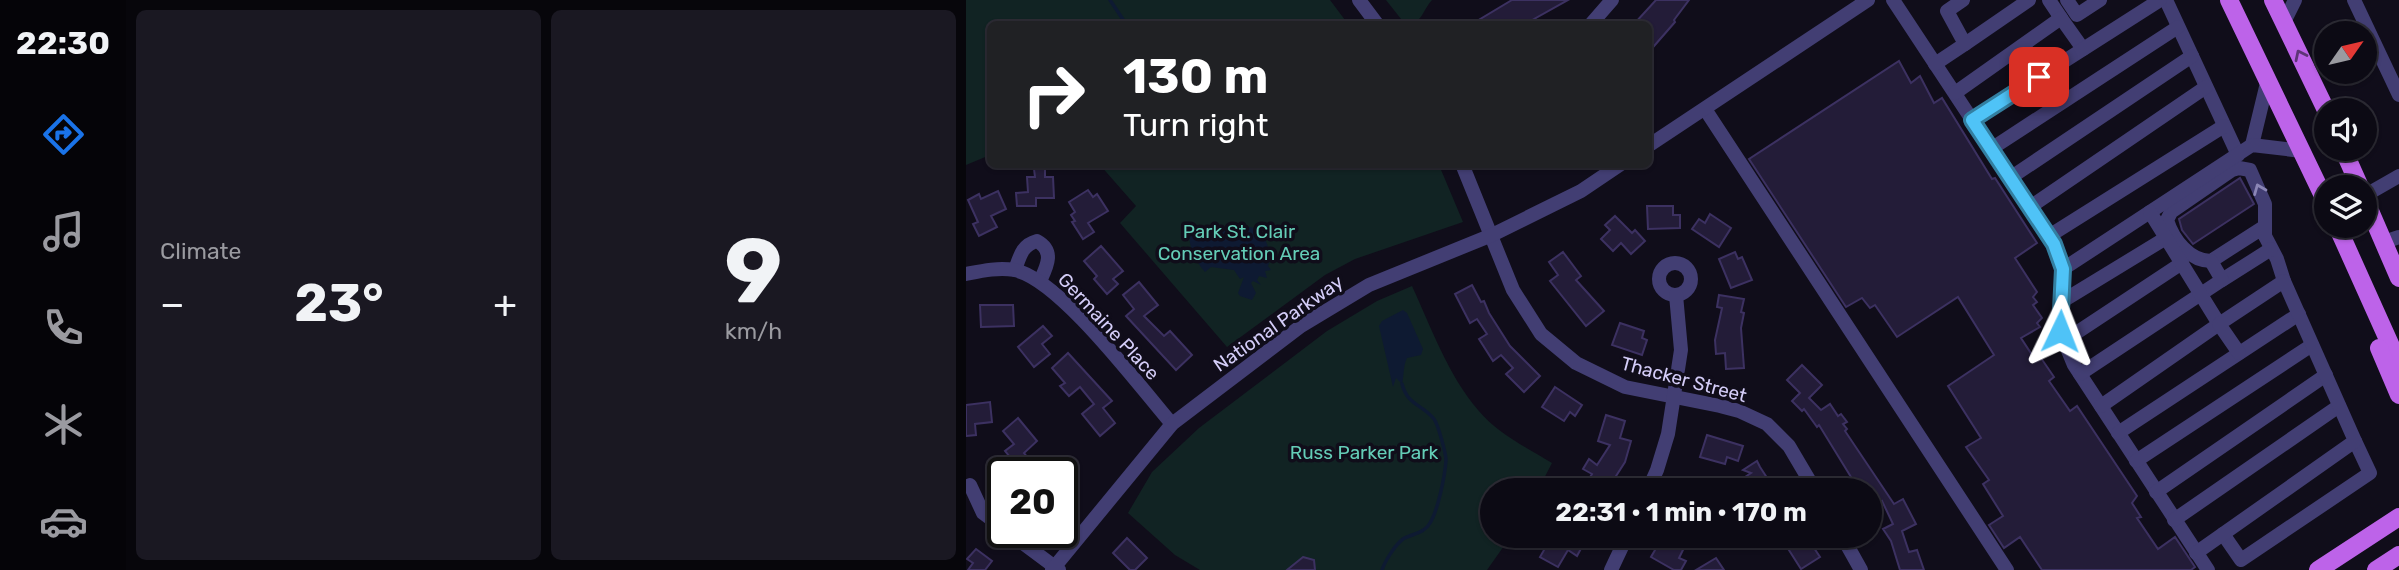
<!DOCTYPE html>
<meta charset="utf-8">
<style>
body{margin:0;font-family:Rubik,sans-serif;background:#1a1822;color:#f1f3f6;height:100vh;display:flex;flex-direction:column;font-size:26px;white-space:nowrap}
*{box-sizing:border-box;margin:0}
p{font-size:23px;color:#9a9aa0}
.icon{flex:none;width:38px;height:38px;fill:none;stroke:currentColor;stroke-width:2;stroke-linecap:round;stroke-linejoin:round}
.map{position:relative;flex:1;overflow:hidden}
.drawer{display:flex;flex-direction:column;gap:10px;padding:10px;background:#07060b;width:840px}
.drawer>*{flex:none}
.guide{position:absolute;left:21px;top:21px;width:665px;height:147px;border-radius:10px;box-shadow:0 2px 5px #0004,0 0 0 2px #2c2b34;background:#202124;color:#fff;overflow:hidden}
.needle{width:46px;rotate:56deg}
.tools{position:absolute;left:1348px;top:21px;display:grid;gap:14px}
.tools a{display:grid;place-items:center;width:63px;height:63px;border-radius:50%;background:#0c0a14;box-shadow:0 2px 5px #0004,0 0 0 2px #2c2b34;font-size:35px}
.speed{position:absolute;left:21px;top:457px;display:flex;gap:14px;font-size:35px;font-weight:700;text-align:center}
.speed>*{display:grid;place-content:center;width:91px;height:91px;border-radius:50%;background:#0c0a14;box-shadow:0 2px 5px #0004,0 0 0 2px #2c2b34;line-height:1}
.speed .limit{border:4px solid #111;border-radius:10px;background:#fff;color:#111}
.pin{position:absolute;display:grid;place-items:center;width:60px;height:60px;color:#fff;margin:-30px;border-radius:14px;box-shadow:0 4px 10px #0006}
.me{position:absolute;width:77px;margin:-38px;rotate:2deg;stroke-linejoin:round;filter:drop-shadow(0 0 5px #0008)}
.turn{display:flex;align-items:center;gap:24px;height:147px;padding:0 21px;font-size:32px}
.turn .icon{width:91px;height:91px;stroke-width:2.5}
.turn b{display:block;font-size:49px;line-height:60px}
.big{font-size:52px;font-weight:700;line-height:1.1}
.drawer .tile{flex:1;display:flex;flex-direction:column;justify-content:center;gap:10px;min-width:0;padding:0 24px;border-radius:10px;background:#1a1822}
.drawer .dial{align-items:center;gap:0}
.dial b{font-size:91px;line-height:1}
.heat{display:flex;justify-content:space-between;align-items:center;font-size:38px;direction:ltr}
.drawer .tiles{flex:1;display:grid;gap:10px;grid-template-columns:repeat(2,1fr)}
.trip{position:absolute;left:514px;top:478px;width:402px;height:70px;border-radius:35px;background:#0c0a14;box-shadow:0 2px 5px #0004,0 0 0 2px #2c2b34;font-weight:700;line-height:70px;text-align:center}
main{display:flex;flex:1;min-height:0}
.tabs{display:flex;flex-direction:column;width:126px;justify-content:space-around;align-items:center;background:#050408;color:#9a9aa0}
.tabs .icon{width:49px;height:49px}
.tabs .active{color:#1a73e8}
.tabs b{font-size:32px;color:#f1f3f6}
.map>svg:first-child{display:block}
.green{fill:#112323}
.water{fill:#0e1a32}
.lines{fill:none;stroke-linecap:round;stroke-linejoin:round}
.stream{stroke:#0e1a32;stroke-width:3.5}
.building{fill:#231c38;stroke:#3c3161;stroke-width:2}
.minor{stroke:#423e73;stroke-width:14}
.major{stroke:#bd63e9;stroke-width:18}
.oneway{stroke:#5e3477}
.oneway2{stroke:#8b86b6}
.route-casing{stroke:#337fa1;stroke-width:18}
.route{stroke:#4fc3f7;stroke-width:12}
.labels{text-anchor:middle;stroke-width:7;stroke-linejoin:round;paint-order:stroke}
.park-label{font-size:19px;fill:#64cdb7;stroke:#100d1a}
.street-label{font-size:19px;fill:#d4cdf8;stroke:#100d1a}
</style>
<main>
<nav class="tabs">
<b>22:30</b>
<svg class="icon active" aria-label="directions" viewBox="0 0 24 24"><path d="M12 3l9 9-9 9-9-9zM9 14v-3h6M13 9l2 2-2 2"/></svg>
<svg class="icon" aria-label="music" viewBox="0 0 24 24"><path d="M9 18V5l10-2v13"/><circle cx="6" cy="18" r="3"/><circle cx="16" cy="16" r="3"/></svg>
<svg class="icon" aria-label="phone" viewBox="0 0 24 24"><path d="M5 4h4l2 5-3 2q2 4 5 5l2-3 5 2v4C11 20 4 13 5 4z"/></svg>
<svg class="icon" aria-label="climate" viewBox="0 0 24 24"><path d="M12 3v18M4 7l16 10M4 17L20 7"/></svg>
<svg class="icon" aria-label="car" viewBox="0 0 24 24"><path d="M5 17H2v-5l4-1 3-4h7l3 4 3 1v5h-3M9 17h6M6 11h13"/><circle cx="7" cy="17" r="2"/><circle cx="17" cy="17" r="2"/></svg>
</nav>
<section class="drawer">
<div class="tiles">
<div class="tile"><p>Climate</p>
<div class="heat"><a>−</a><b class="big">23°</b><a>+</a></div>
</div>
<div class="tile dial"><b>9</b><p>km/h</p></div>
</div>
</section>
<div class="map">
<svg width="1433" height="570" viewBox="0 0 1433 570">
<rect width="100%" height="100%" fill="#100d1a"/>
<g class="green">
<polygon points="0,0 364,0 382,24 24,24 24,155 0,165"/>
<path d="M420,0H466C456,11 456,25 439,24Z"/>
<polygon points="134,165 473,165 497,222 389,259 359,275 261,347 154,223 170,206"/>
<path d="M446,286C465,327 482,375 512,410C531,433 561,448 586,463L572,490H527V536H545L521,570H234L209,555L162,513L186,472L233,428L361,331L411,301Z"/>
</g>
<g class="water">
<path d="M283,227C292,228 302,240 302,249L307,252L302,266L305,270L299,271L301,278L293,276L291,280L295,285L287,281L285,283L290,293L286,300L274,296L272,293L278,277L274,279L268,270L245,267L239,272C228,259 223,248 223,231C230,229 235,231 242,231C254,229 260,229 273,232Z"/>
<path d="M437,310L441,313L457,349L455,355L441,358C437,366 438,376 436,384L430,378L427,387L413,326L416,321Z"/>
</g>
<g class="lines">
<g class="stream">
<polyline points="144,0 160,24"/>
<path d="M416,570C419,561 429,545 437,539C447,533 458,534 464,523C472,510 479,476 480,460C480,454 472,424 468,419C456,404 442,406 436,384"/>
</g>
</g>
<g class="building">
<polygon points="546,0 602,0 559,24 506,24"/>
<polygon points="690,0 723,0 708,20 709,22 682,53 682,24 668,24"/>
<polygon points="933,61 945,83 954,76 968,103 976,98 1026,179 1029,178 1071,243 1049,258 1071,292 1067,297 1071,302 1067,305 1076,318 1071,323 1074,327 1055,338 1070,361 1075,358 1088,377 1083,381 1104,411 1111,406 1171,496 1166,503 1175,517 1171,518 1192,549 1209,537 1229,567 1225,570 1076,570 1054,537 1038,548 1023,525 1037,516 1017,484 1023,480 1000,447 1015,438 982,386 1028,355 992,297 931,337 909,305 904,308 896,298 880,307 783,159"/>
<polygon points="68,169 79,169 79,177 87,177 88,198 70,198 70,206 51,206 50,193 62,192 61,177 69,177"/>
<polygon points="1274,178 1288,204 1227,244 1216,230 1213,219"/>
<polygon points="122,190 127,197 131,194 142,211 122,223 128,232 117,239 106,222 109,221 105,215 109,212 103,202"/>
<polygon points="32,191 40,209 25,216 31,227 13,236 7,224 12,222 2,200 13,194 15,199"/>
<polygon points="681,206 707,206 707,215 714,215 714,228 682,229"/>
<polygon points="744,214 765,228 753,247 726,229 733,219 739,223"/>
<polygon points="649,216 666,233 669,230 679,241 665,254 655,243 647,251 635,239 644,230 639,225"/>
<polygon points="135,246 157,271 147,279 152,284 141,294 128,279 131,276 118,261"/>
<polygon points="597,252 615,276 610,280 638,311 620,326 584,281 592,275 583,262"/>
<polygon points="769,252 772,259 776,257 786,280 765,288 753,259"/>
<polygon points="173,282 192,305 178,316 198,336 204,331 226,355 210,370 160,316 168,309 157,295"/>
<polygon points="506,285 515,302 518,301 523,313 544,346 574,376 558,392 540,374 547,368 535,355 527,361 513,339 521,334 511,319 504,323 489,294"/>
<polygon points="753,295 778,299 775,312 778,313 775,328 778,368 760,369 759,353 750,354 749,340 756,308 751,307"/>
<polygon points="14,305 47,305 48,326 15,327"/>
<polygon points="654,323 678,331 676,338 681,340 676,355 646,345"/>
<polygon points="77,326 86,336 76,344 84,354 68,367 52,347"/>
<polygon points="102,353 146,401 137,408 149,423 134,436 116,414 128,404 114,387 103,396 94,386 99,383 86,368"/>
<polygon points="836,365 856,385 843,398 855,410 864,404 872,416 875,414 881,422 877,424 881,429 879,431 928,504 937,499 950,524 936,531 943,552 951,550 958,570 934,570 925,541 917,529 927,524 916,501 905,508 905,490 893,490 853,425 851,427 838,409 836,411 826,401 834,393 821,380"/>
<polygon points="589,387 616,405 609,416 604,412 598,421 576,407"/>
<polygon points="24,402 26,422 9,424 10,435 0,436 0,405"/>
<polygon points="640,415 659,421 654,438 665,441 659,462 641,490 627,490 619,485 626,474 617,469 623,459 631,465 644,445 632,441"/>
<polygon points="52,418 71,441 58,453 62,458 52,467 39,451 48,444 37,431"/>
<polygon points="741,435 777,446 772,461 761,457 759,464 734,457"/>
<polygon points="791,461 794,467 809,490 783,490 776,479 785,473 777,470"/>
<polygon points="586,536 593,536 601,540 604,536 618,543 611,556 602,550 592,567 574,557"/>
<polygon points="814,536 840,536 854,557 835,569"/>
<polygon points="161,538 181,558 169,570 164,570 147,553"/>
<polygon points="696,538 717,550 713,558 720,561 715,570 708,570 685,557"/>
<polygon points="10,549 26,561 19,570 2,570 7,563 1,559"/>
<polygon points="337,557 348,560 349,570 321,570"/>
<polygon points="750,558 758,570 730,570"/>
</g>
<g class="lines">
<g class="minor">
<polyline points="393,0 411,24"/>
<polyline points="927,0 1088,244 1097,269 1094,331 1108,365 1242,570"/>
<polyline points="1083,0 1095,18"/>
<polyline points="1101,0 1111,15 1134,0"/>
<polyline points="1200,0 1272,155"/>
<polyline points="1388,0 1433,95"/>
<polyline points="1318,22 1329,0"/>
<polyline points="625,24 646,0"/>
<polyline points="999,44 1063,0"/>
<polyline points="969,64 999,44 981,11 997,0"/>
<polyline points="989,93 1095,18 1117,49"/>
<polyline points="739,109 1041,570"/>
<polyline points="1006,120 1194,0"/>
<polyline points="1286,145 1302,79"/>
<polyline points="682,146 902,0"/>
<polyline points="1025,149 1212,27"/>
<polyline points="496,164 547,290 575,334 610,363 659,387 754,406 773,411 801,424 823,446 849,490"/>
<polyline points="1044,178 1226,56"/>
<polyline points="1398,196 1433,176"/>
<polyline points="1064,207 1240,87"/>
<path d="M1298,227L1245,261C1223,261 1207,239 1201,220L1205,212L1266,170L1273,168L1284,170L1299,204V236L1311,259L1318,281"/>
<polyline points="1083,236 1258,126"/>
<polyline points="1418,242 1433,237"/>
<circle cx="709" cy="279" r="16"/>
<polyline points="1097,269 1286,145 1336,151"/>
<path d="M49,270C54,256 56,245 71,241C89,251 81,266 74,281"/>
<path d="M0,274C15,271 33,267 48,270C93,278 174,387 206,424"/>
<polyline points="1256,280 1305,249"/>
<polyline points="1095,302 1200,238"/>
<polyline points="1098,341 1216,263"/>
<polyline points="1114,374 1256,280 1245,261"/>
<polyline points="1135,406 1253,324 1184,212"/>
<polyline points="1152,433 1333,314"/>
<polyline points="1170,461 1346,345"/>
<polyline points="4,485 17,513 37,528"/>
<polyline points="682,490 691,470 702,434 715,350 710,295"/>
<polyline points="1190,492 1360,375"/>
<polyline points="1208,520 1373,406"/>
<polyline points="42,532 93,570"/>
<polyline points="1257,534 1275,560 1404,473 1389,441"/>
<polyline points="876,536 895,570"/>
<polyline points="1230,553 1389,441 1318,281 1253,324 1273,353"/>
<polyline points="86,570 206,424 335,326 403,285 526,235 615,191 655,164"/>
<polyline points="645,570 661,536"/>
</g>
<g class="major">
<polyline points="1263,0 1360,202"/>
<polyline points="1307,0 1360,110"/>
<polyline points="1377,149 1394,187"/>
<polyline points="1398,197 1433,278"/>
<polyline points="1371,226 1433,364"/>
<polyline points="1413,348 1433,395"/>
<polyline points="1352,570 1433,517"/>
<polyline points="1410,570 1433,555"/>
</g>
</g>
<defs><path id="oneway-chevron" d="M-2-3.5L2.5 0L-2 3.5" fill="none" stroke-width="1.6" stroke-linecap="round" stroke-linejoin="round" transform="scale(1.75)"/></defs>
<use class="oneway" href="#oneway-chevron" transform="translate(1334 55) rotate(-116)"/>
<use class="oneway2" href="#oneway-chevron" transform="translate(1293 189) rotate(-112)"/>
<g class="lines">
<defs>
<polyline id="route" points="1073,77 1006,120 1088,244 1097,269 1094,331"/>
</defs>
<use href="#route" class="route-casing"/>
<use href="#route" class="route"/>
</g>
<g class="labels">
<g class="park-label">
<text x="273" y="238">Park St. Clair<tspan x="273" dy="22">Conservation Area</tspan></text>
<text x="398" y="459">Russ Parker Park</text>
</g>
<g class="street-label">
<text transform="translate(312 323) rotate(-35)" y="7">National Parkway</text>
<text transform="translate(143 326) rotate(47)" y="7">Germaine Place</text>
<text transform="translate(718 379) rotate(15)" y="7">Thacker Street</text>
</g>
</g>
</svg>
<div class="tools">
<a><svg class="needle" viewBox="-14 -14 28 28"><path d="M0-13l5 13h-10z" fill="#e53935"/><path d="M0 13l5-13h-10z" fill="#9a9aa0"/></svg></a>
<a><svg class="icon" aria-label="sound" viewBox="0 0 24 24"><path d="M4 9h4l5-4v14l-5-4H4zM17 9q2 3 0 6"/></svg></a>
<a><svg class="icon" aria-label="layers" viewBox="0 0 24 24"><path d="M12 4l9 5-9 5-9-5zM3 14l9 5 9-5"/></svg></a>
</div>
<div class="speed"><div class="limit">20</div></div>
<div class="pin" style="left:1073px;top:77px;background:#d93025"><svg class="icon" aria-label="arrive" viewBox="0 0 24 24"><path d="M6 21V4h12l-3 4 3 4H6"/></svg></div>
<svg class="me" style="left:1094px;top:331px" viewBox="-20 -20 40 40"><path d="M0-17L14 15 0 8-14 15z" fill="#4fc3f7" stroke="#fff" stroke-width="4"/></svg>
<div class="trip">22:31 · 1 min · 170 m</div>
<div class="guide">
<div class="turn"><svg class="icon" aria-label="right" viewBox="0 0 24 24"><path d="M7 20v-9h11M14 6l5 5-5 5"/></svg><div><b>130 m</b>Turn right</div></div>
</div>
</div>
</main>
